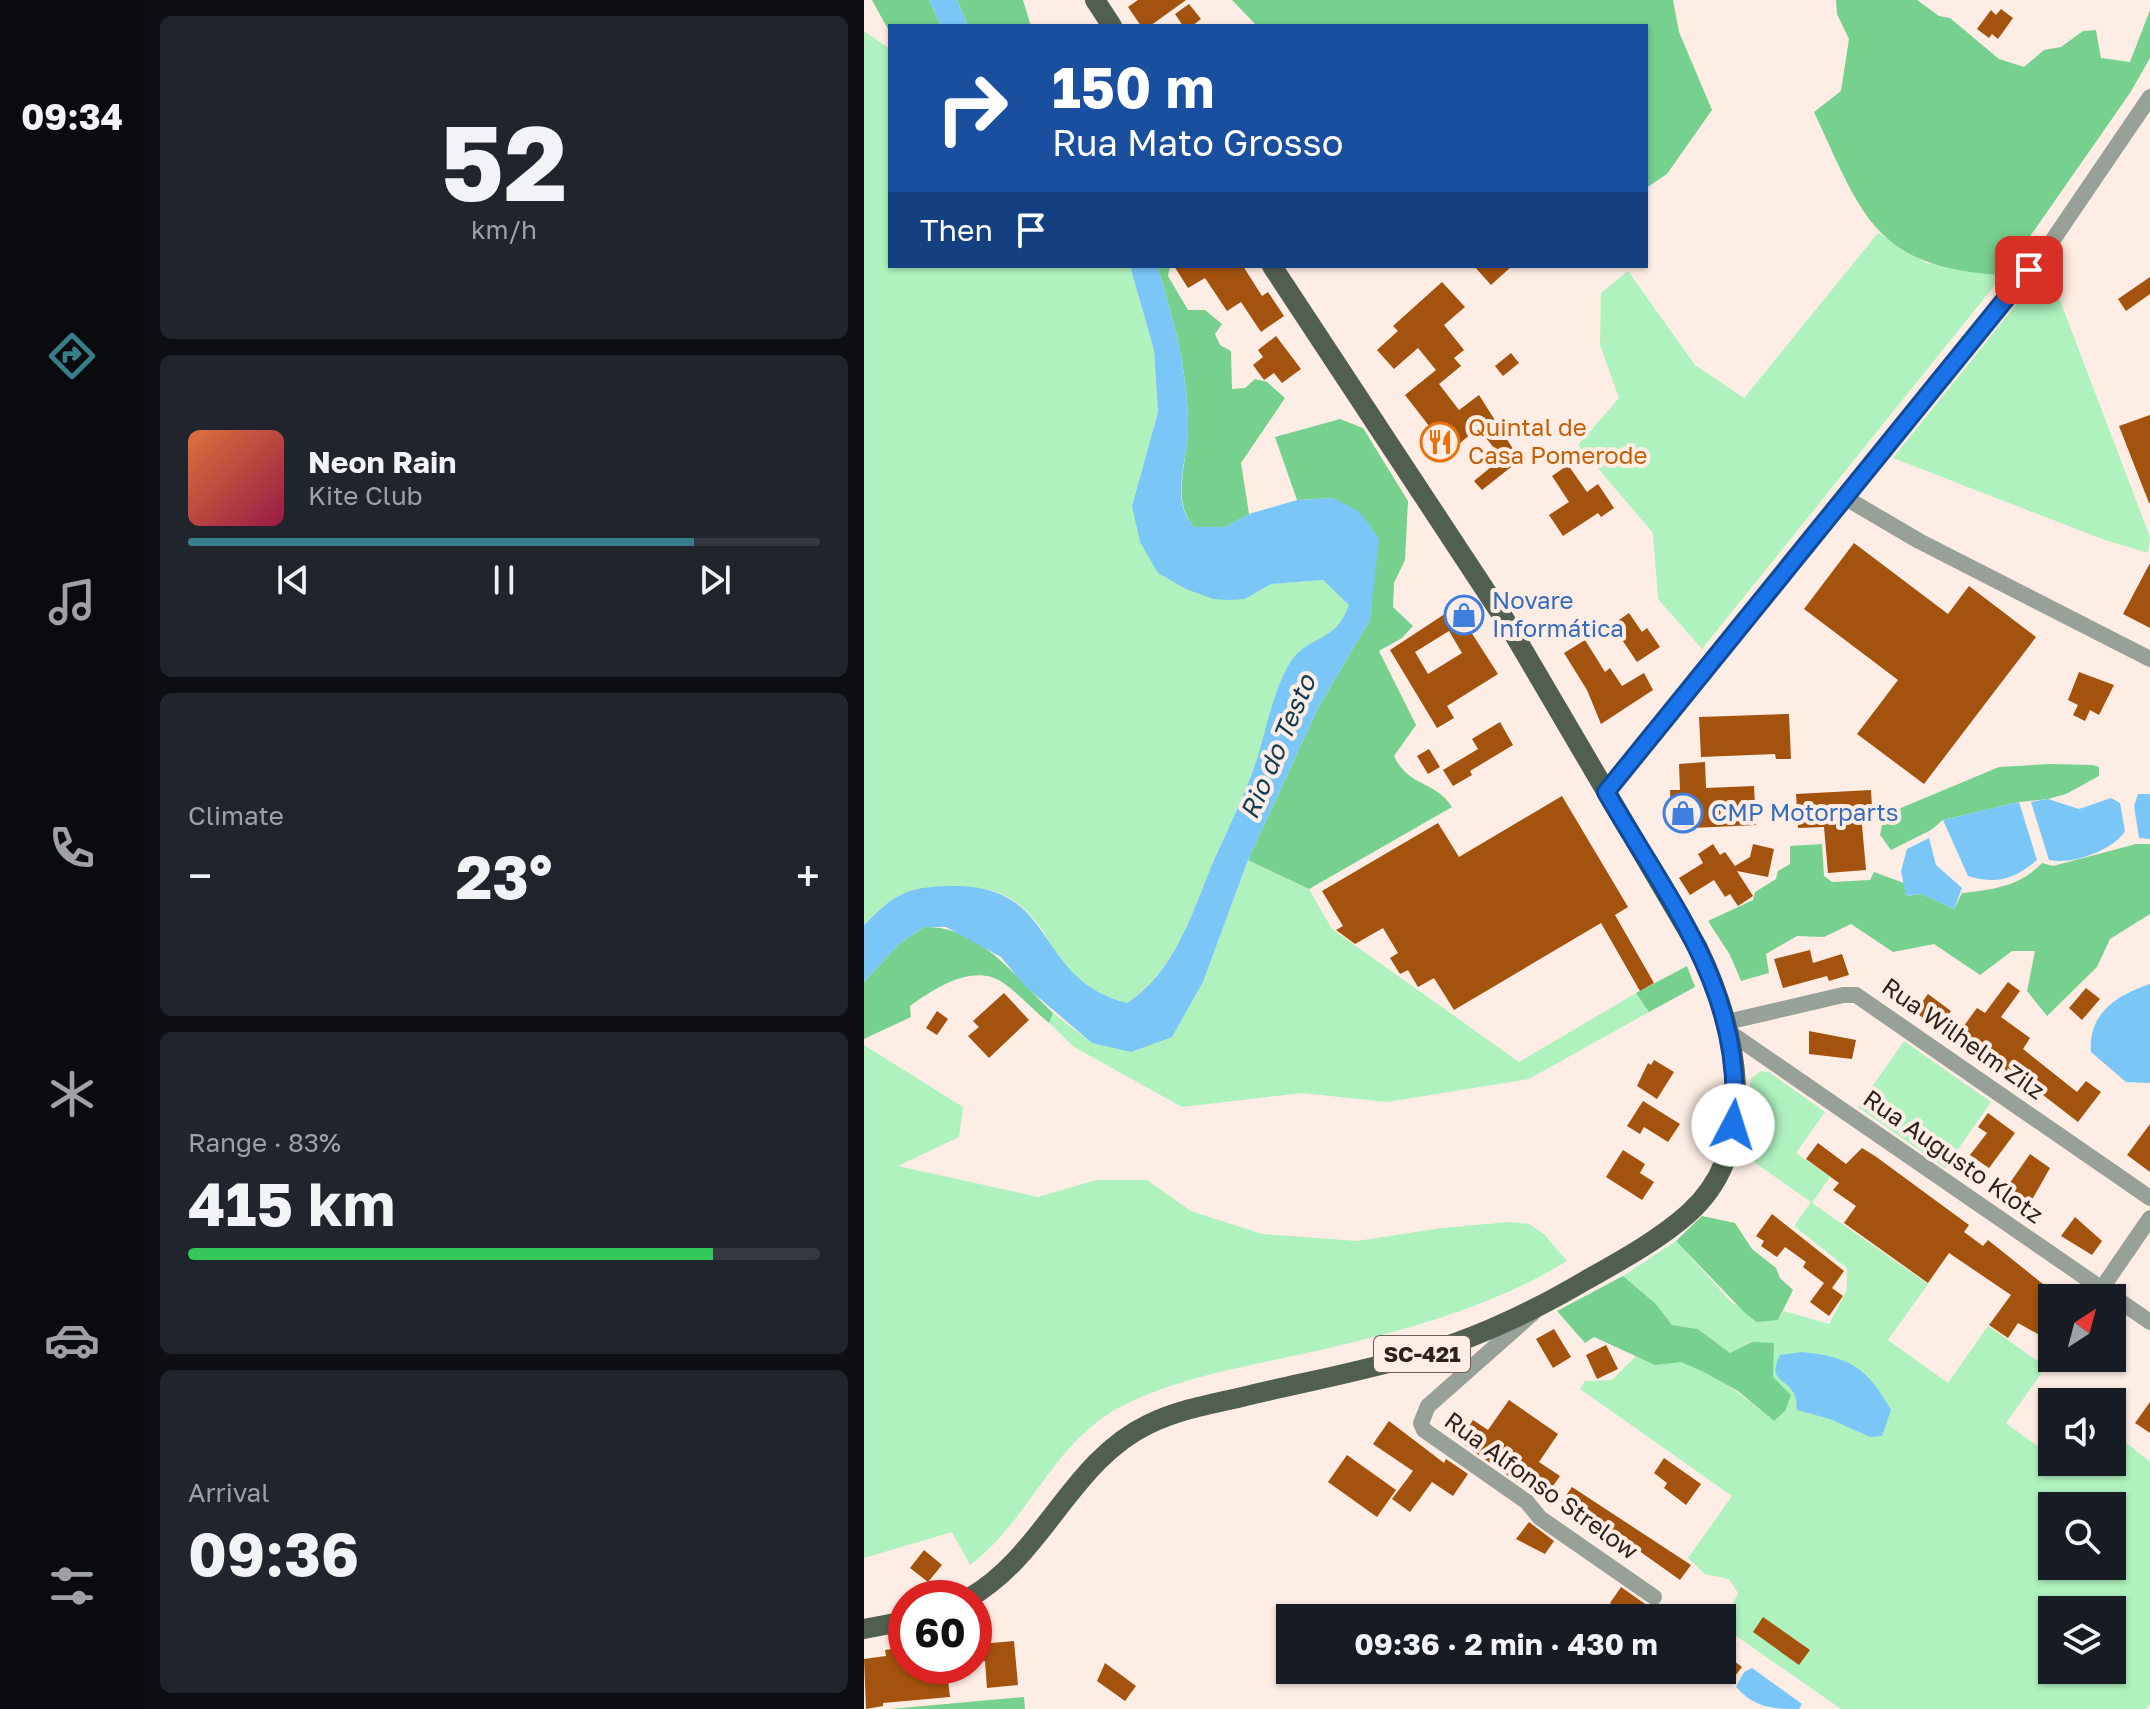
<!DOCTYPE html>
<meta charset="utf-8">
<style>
body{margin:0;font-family:"Golos Text",sans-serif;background:#20242c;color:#f1f3f6;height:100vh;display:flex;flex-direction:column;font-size:30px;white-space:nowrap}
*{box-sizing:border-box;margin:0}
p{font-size:26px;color:#9ea1a6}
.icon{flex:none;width:44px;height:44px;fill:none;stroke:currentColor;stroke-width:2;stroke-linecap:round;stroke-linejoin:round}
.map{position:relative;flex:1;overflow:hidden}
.drawer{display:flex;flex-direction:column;gap:16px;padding:16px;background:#0d0f14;width:720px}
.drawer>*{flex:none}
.banner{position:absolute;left:24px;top:24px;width:760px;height:244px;border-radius:0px;box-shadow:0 2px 6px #0004;background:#1a4fa0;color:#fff;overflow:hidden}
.needle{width:52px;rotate:36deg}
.buttons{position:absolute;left:1174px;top:1284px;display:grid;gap:16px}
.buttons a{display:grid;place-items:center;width:88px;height:88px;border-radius:0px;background:#171b24;box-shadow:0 2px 6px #0004;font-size:40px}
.speed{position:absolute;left:24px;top:1580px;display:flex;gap:16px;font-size:40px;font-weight:700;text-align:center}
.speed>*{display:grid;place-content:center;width:104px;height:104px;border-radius:50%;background:#171b24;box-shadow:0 2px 6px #0004;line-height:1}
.speed .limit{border:12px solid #d22;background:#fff;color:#111}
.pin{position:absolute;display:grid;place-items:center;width:68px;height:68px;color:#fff;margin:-34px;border-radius:16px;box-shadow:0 4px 12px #0006}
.me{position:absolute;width:88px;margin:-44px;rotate:5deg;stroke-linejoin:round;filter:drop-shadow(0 0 6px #0008)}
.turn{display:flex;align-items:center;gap:28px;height:168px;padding:0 32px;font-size:36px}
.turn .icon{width:104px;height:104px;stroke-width:2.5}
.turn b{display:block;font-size:56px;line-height:68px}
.then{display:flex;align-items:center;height:76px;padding:0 32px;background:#0003;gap:16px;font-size:30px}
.big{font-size:60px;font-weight:700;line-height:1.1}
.drawer .card{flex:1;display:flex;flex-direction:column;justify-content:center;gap:12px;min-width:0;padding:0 28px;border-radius:12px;background:#20242c}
.drawer .dial{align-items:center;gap:0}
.dial b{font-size:104px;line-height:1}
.song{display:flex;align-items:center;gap:24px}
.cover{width:96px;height:96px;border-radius:12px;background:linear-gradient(135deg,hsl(20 70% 55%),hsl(340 70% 35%))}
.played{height:8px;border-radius:4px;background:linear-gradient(90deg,#387d8a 80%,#363941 80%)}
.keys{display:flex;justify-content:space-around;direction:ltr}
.heat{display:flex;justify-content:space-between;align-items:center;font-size:44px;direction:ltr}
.charge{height:12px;border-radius:6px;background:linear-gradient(90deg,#34c759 83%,#363941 0)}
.trip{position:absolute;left:412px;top:1604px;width:460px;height:80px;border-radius:0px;background:#171b24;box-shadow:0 2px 6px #0004;font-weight:700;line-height:80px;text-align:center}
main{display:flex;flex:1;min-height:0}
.tabs{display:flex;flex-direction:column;width:144px;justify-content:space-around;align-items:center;background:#090b0e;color:#9ea1a6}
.tabs .icon{width:56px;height:56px}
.tabs .current{color:#387d8a}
.tabs b{font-size:36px;color:#f1f3f6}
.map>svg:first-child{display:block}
.green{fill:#aff2be;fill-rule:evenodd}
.forest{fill:#76d08e}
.water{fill:#79c6f7}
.building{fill:#a4530e;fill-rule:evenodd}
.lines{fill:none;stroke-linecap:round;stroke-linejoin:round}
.minor{stroke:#98a198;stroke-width:16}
.major{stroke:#515f50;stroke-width:20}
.route-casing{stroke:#114b97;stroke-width:20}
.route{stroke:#1a73e8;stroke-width:14}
.labels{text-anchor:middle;stroke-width:8;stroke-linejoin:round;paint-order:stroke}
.shield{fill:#fdede4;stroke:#6b5f59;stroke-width:2}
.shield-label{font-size:22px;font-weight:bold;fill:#2c221d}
.food-label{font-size:24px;fill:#c56008;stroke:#fdede4;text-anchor:start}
.shop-label{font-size:24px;fill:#366cbe;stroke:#fdede4;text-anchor:start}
.street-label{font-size:24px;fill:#2c221d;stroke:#fdede4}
.water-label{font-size:26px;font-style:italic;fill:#0f3b54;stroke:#fdede4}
</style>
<main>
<nav class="tabs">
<b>09:34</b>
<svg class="icon current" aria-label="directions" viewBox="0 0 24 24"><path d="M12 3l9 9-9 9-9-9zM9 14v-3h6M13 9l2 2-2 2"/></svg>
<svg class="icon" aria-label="music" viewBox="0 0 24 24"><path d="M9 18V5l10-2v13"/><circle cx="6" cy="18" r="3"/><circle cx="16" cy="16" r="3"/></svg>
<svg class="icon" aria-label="phone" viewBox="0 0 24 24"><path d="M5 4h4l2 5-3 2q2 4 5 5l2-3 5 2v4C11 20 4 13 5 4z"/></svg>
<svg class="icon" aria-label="climate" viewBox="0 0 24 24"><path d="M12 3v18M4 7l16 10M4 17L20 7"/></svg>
<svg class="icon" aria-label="car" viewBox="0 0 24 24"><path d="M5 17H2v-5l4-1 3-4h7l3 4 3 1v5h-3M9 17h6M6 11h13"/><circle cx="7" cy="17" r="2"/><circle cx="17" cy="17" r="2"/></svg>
<svg class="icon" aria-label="filters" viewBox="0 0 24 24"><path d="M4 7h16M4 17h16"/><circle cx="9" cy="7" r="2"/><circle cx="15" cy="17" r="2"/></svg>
</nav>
<section class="drawer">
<div class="card dial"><b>52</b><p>km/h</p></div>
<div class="card">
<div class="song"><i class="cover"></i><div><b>Neon Rain</b><p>Kite Club</p></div></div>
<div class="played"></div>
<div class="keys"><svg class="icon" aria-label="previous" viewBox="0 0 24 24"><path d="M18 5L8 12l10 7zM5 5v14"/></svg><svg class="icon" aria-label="pause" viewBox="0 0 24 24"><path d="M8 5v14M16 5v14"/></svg><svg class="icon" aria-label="next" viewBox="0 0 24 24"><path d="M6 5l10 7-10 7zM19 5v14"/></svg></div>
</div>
<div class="card"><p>Climate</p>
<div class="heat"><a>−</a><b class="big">23°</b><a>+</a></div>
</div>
<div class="card"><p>Range · 83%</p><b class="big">415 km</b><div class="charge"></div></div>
<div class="card"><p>Arrival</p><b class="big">09:36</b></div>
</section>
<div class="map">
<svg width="1286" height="1709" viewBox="0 0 1286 1709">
<rect width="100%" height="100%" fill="#fdede4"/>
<g class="green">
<path d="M0,31L26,49V266H266L290,350L294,412L268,506L381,599L407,584L459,580L485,605C470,646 443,633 424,666C409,693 402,729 393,759C381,793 365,826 350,860C328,912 312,970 263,1003C237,996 218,987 200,966C192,957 187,944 181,934C152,891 124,883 75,890C31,897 32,893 0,925Z"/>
<polygon points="1014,233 1062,263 1139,275 838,649 794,599 789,533 714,445 755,398 736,345 737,293 764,271 831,365 880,398"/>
<polygon points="1183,266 1286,537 1284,553 1238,539 1029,458"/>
<polygon points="384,860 445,889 468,929 655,1062 772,993 785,1012 665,1079 523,1102 438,1093 318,1107 210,1047 185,1023 189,1013 228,1043 308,1037 339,982"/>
<polygon points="1040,1041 1127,1102 1081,1168 994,1107"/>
<path d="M0,1045L99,1107L95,1137L34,1166L174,1197L232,1180H283L327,1211L398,1234L493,1241L578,1228L644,1222L665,1224L680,1234L703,1261C629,1307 536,1332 452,1351C387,1366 321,1375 260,1405C190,1439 167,1519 106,1565L88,1532L0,1558Z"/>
<path d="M897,1071L905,1072L961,1112L932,1153L966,1177L948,1203L1064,1284L1024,1340L1084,1383L1124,1326L1182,1367L1142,1423L1188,1457V1462L1200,1465L1203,1462H1248V1431L1286,1462V1704L1282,1709H977L858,1626L874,1593L865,1579L841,1574L824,1558L868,1496L716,1389L721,1381L748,1380L772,1356C795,1367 804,1358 820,1363C854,1375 882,1398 910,1421L909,1377L887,1342L866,1353L834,1329L808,1325L792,1304L759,1276L812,1241L868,1303L914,1320L920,1311L965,1324L983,1290V1268L930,1226L947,1202L877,1153L887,1079ZM1188,1506H1248V1566H1188ZM1188,1610H1248V1670H1188Z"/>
</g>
<g class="forest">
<polygon points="8,0 65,0 77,26 26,26 26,33"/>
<polygon points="93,0 159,0 167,26 104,26"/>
<polygon points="368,0 809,0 815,32 848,110 803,174 782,188 782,26 393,26"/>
<path d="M972,0H1053L1075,16L1086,18L1135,59L1160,67L1180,50L1197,47L1219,31L1232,30L1237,58L1266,62L1286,10V58L1266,93L1139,275C1010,268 998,215 950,112L977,91L985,39L973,14Z"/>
<path d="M293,266H306L304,276L324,310H341L358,324L351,334L356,345L367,351L368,389L381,388L391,379L403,382L421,398L377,463L385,514L361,527H330C307,502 323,462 324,431C325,375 310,319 293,266Z"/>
<path d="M476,419L499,428L544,501L541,560L530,583L529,607L549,626L538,638L515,651L552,725L530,756C545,788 571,780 588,807L445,889L384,860L455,706L506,620L509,584L469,498L433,500L411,437Z"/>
<polygon points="1185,764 1229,765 1235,767 1235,776 1202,794 1184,799 1155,802 1079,820 1067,830 1027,850 1016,835 1020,815 1135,767"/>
<path d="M958,844L960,876L968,882L1006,880L1010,872L1040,883L1042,896L1058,894L1090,909L1098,893C1130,889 1155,887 1178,863L1189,866L1272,844H1286V914L1246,939L1233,967L1183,1016L1163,991L1171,951H1148L1116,975L1070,944L1029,952L987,924L960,937L933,936L902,954L905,973L877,981L866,955L844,921L889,900L891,892L912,879L914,871L926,864V846Z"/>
<path d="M60,927C117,926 151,977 189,1013L185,1023C169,1010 154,993 138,982C108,963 70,989 46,1006L47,1017L0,1039V982L35,944Z"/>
<polygon points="823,966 831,987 785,1012 772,993"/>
<polygon points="838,1216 871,1223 888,1249 912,1268 916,1278 929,1290 914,1320 893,1322 882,1314 812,1241"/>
<polygon points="759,1276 792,1304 808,1325 834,1329 866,1353 888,1342 910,1343 909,1377 927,1395 921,1411 910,1421 874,1391 840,1372 817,1362 791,1365 730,1337 721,1343 693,1311"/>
<polygon points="160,1697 161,1709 26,1709"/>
</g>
<g class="water">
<polygon points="65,0 93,0 104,26 77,26"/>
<path d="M266,266H293C310,319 325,375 324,431C323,462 306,502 330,527H361L385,514L433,500L469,498L496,512L515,539L506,620L455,706L384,860L339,982L308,1037L267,1052L228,1043L161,986L137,957L82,927H60L35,944L0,982V925C30,895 41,887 85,886C197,883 167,979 263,1003C312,971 328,912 350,860C365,827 381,794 393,759C402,729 409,693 424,666C443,633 470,646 485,605L459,580L407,584L381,599L365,600L349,599L322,589L294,573L276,542L268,506L294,412L290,350Z"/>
<polygon points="1274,794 1286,794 1286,839 1275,838 1270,806"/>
<path d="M1247,798L1256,803L1261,831C1249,851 1207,865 1185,860L1167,802L1184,799L1215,809Z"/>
<path d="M1155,802L1173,860C1151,879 1132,885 1104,876L1079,820Z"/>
<polygon points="1065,838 1072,865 1098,888 1090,909 1058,894 1042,896 1037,871 1043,849"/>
<path d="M1286,984V1083L1262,1082L1227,1052C1224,1013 1253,995 1286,984Z"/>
<path d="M938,1352C987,1357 1003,1368 1027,1410L1018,1436L1006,1437L966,1419L933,1410C932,1405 933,1400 931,1396C924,1377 902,1383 916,1355Z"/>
<path d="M888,1668L938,1704L935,1709C909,1709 891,1708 872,1687L880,1672Z"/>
</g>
<g class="building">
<polygon points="274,0 322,0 286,26 277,26 264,7"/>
<polygon points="325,4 337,19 328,26 319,26 311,14"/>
<polygon points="1137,9 1149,18 1134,39 1128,34 1125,38 1113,29 1127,10 1132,15"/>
<polygon points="310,266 379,266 398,296 404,292 420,316 397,332 377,302 363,311 341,278 324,288"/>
<polygon points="610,266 648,266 627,285"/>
<polygon points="1286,277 1286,294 1262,311 1254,299"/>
<polygon points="578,282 601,307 580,325 600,350 590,358 597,366 575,384 595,410 615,395 656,460 618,490 610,481 638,458 614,428 576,460 561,438 569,431 541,395 572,370 554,348 530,369 513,350 534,331 529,326"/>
<polygon points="412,336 437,369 418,383 410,373 400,380 389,365 399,357 394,350"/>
<polygon points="647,353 655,363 639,376 631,366"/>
<polygon points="1286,415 1286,503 1285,503 1255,426"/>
<polygon points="704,465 723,492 734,484 750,508 737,517 734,513 699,536 685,515 705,502 688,476"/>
<polygon points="990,543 1084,614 1105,586 1172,637 1060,784 993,734 1034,680 940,609"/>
<polygon points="1286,563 1286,628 1259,614"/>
<path d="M599,602L614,627L607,632L634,674L583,706L590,718L573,728L526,650ZM585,631L598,653L564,674L551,652Z"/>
<polygon points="765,613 778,632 783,628 796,647 773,662 748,625"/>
<polygon points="721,640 741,672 746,668 758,686 780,673 789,690 737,724 723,690 700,653"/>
<polygon points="1215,672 1250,685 1235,715 1226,710 1221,721 1209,715 1214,705 1204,700"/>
<polygon points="925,714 927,759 912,759 911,754 837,757 835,717"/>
<polygon points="636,722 649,745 606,771 608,775 589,786 579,770 614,749 608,739"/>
<polygon points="565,749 576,767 564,774 553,756"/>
<polygon points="841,762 842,788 890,786 892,825 808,829 806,790 816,790 815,764"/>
<polygon points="1007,790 1009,824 998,825 1002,870 964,873 960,827 934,828 932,794"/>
<polygon points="698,796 764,907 751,915 790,983 776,991 737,923 590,1010 570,978 554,987 544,970 536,974 526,958 534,953 519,928 491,944 472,930 479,926 458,891 574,823 595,857"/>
<polygon points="849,844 856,855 861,852 871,866 886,857 889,844 910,849 904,877 873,871 889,896 874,906 866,894 861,897 850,880 826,895 815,878 839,863 834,854"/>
<polygon points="946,950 949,963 978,954 985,975 965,981 963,976 919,988 910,959"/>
<polygon points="1144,982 1156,991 1137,1017 1166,1038 1159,1049 1213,1092 1222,1081 1237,1092 1214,1122 1144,1068 1143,1071 1123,1056 1125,1052 1096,1031 1113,1008 1121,1013"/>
<polygon points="1222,988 1236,999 1218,1020 1205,1008"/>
<polygon points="140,993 165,1020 125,1058 104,1036 115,1027 109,1021"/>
<polygon points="1064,994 1087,1011 1074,1029 1051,1012"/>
<polygon points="73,1011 84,1019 73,1035 62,1028"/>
<polygon points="945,1031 992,1040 988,1059 945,1054"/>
<polygon points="790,1060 810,1072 793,1099 773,1086 784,1063 787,1065"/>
<polygon points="779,1101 816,1124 804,1142 780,1127 776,1134 763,1126"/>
<polygon points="1124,1113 1151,1133 1125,1168 1106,1155 1123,1133 1114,1127"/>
<polygon points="1286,1124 1286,1172 1263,1155"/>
<polygon points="954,1143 982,1164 998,1148 1011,1156 1105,1225 1100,1232 1119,1246 1124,1240 1179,1284 1174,1290 1188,1300 1188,1342 1154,1323 1144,1338 1125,1325 1147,1295 1085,1253 1064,1283 980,1223 992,1206 969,1190 975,1183 942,1159"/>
<polygon points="759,1150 781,1164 776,1173 790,1182 778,1200 742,1177"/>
<polygon points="1166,1154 1186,1168 1165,1205 1143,1187"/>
<polygon points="908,1214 980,1271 968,1288 979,1296 965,1316 946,1302 960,1283 939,1267 942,1262 921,1247 913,1257 897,1246 900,1241 892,1236"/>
<polygon points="1211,1217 1238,1241 1228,1255 1197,1236"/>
<polygon points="690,1329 707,1357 689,1368 672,1339"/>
<polygon points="742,1345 754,1369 733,1379 722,1355"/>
<polygon points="645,1400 694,1434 675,1462 696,1476 689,1486 669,1473 660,1487 595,1441 609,1420 624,1430"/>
<polygon points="1286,1402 1286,1433 1271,1423"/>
<polygon points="525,1421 580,1463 582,1459 604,1474 589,1496 568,1482 546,1512 528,1499 549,1471 509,1444"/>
<polygon points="483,1455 532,1490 513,1517 464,1482"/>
<polygon points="800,1458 837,1484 822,1505 800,1488 803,1483 790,1473"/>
<polygon points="708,1487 827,1565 816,1580 729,1518 724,1525 695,1505"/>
<polygon points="665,1522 690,1541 681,1554 652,1539"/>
<polygon points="60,1550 78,1565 64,1582 46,1568"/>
<polygon points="757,1587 784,1606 793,1607 808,1618 768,1618 746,1603"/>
<polygon points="899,1617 946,1650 935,1665 889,1632"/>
<polygon points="127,1637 127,1643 150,1641 154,1685 123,1688 121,1661 110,1662 110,1639"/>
<polygon points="42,1647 42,1666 59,1666 60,1674 83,1671 86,1697 19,1703 19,1706 2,1709 0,1659 22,1656 21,1650"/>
<polygon points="865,1657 878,1667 868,1680 855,1671"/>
<polygon points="241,1663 272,1686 261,1701 233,1681"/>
</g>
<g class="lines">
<g class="minor">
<polyline points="980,497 1055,541 1286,659"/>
<polyline points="742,792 1184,247 1286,97"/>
<polyline points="863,1022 979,995 992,995 1286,1198"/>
<polyline points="865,1032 1286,1322"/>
<polyline points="1238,1288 1286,1218"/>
<polyline points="669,1313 564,1406 557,1423 560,1430 663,1502 676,1518 790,1597"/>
</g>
<g class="major">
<polyline points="231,0 248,26"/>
<path d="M105,1598C180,1555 207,1461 285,1424C314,1410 346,1404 378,1397C436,1383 496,1372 554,1355C614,1338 670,1311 724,1279C758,1260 796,1239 825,1213C900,1145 872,1027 834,948L645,626L408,266"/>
<polyline points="0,1629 42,1621"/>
</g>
</g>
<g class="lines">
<defs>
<path id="route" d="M869,1125C883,994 804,900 742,792L1165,270"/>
</defs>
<use href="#route" class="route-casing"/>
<use href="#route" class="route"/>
</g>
<defs>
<symbol id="restaurant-ring" viewBox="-11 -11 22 22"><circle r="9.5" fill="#fdede4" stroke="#e8710a" stroke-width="1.5"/><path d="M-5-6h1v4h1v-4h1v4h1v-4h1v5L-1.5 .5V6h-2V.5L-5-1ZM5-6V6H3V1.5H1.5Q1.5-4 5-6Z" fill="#e8710a"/></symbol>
<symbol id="shop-ring" viewBox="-11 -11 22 22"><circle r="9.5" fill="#fdede4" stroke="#3f7fe0" stroke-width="1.5"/><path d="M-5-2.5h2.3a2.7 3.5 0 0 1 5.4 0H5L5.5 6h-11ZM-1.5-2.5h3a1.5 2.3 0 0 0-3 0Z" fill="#3f7fe0"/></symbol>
</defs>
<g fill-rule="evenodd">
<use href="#restaurant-ring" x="554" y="420" width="44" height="44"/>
<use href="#shop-ring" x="578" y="593" width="44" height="44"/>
<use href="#shop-ring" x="797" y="791" width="44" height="44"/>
</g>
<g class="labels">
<rect class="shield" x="510" y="1336" width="96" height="36" rx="6"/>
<g class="shield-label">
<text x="558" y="1362">SC-421</text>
</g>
<g class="food-label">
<text x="604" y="436">Quintal de<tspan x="604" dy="28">Casa Pomerode</tspan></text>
</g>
<g class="shop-label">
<text x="628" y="609">Novare<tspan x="628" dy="28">Informática</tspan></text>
<text x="847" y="821">CMP Motorparts</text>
</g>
<g class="street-label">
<text transform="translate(1099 1039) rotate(35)" y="8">Rua Wilhelm Zilz</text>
<text transform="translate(1089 1157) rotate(35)" y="8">Rua Augusto Klotz</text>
<text transform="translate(677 1486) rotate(36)" y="8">Rua Alfonso Strelow</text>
</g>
<g class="water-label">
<text transform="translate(414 747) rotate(-67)" y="9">Rio do Testo</text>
</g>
</g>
</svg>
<div class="buttons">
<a><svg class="needle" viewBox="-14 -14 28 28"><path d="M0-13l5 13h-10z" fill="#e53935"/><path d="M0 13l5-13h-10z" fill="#9ea1a6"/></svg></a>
<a><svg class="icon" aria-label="sound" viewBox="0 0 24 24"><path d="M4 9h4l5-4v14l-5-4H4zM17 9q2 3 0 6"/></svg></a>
<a><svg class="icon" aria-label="search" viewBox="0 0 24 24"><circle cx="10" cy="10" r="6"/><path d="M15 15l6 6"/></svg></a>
<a><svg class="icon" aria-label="layers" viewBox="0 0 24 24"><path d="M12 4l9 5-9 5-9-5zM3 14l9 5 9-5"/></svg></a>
</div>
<div class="speed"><div class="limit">60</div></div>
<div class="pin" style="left:1165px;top:270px;background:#d93025"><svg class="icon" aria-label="arrive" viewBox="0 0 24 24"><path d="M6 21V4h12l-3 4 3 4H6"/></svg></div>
<svg class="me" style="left:869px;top:1125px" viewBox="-20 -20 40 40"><circle r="19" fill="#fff"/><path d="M0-13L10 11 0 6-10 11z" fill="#1a73e8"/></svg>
<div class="trip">09:36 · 2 min · 430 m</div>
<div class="banner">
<div class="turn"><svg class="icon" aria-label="right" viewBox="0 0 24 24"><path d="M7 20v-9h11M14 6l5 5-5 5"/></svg><div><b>150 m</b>Rua Mato Grosso</div></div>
<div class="then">Then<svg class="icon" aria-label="arrive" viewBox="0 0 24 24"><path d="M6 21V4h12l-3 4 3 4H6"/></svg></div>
</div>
</div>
</main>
